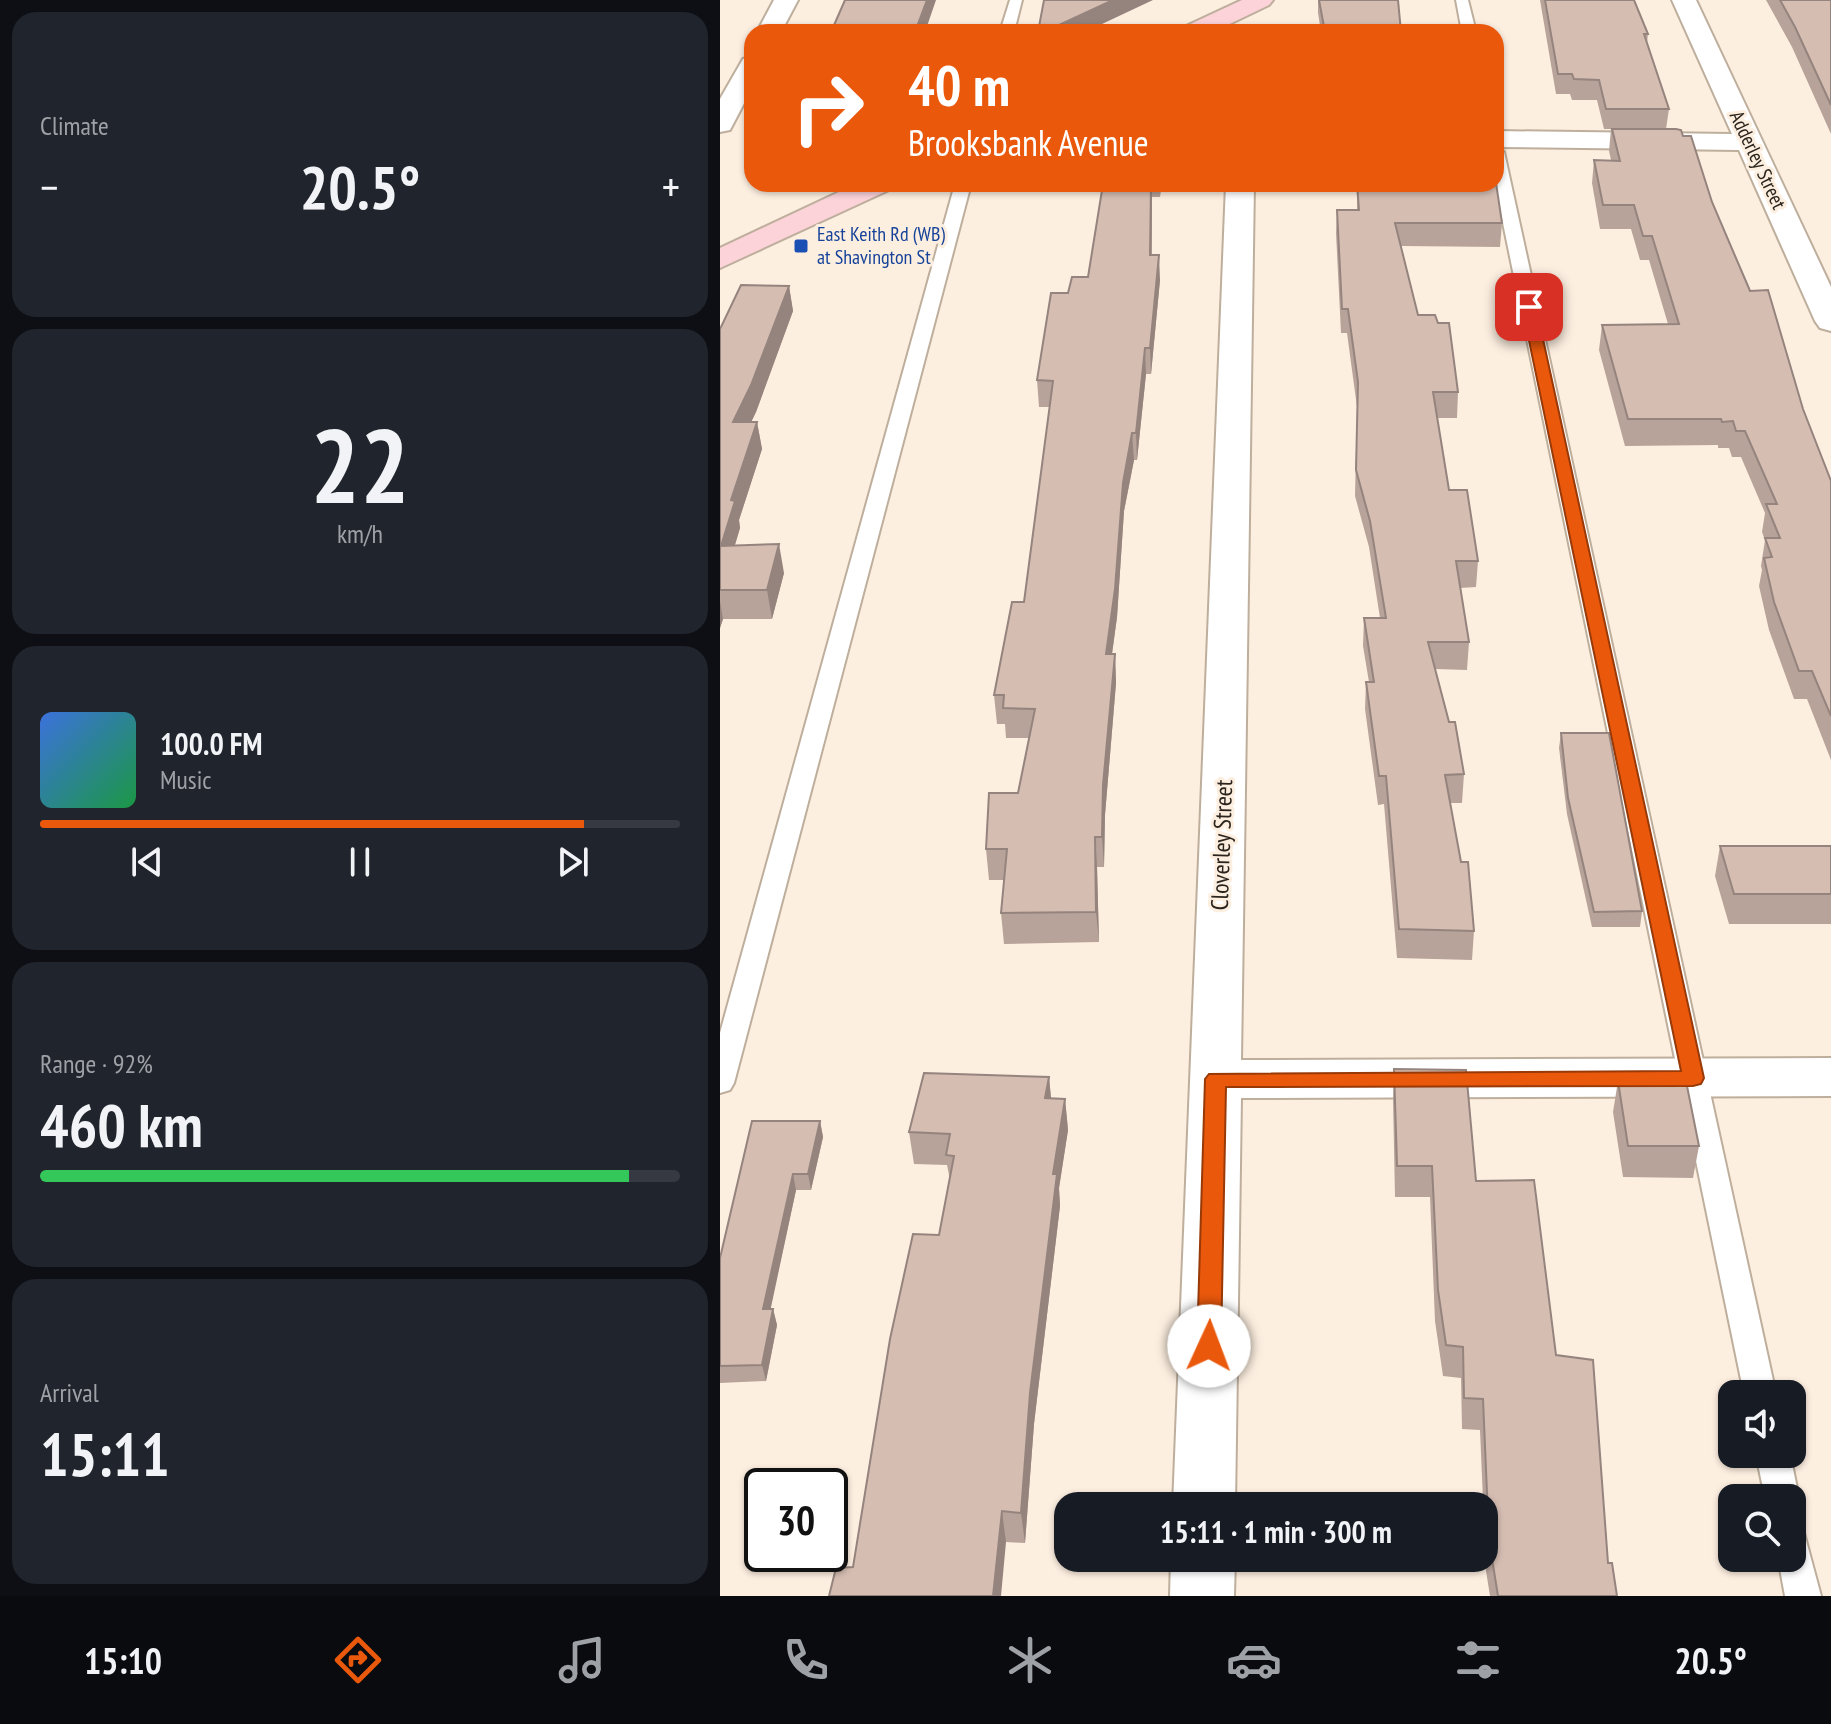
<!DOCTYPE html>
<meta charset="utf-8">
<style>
body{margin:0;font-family:"PT Sans Narrow",sans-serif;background:#20242c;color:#f1f3f6;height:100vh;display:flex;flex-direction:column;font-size:30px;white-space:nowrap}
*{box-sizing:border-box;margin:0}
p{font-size:26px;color:#9ea1a6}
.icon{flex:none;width:44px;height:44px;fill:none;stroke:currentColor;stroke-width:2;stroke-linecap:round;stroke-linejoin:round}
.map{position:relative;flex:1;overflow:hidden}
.side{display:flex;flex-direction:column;gap:12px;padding:12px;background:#0d0f14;width:720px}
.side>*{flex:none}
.top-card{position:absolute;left:24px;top:24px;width:760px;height:168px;border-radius:24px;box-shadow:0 2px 6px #0004;background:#ea580c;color:#fff;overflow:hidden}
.buttons{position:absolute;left:998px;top:1380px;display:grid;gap:16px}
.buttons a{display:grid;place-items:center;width:88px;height:88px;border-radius:16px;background:#171b24;box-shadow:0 2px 6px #0004;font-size:40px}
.speed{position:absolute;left:24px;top:1468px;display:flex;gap:16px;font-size:40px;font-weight:700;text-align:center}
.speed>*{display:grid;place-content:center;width:104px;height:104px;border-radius:50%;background:#171b24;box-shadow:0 2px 6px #0004;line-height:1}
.speed .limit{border:4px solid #111;border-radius:12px;background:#fff;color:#111}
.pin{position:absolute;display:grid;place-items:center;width:68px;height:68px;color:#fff;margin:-34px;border-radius:16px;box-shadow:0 4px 12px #0006}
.me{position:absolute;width:88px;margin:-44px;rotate:2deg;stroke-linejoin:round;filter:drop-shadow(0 0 6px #0008)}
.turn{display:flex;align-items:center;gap:28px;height:168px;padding:0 32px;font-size:36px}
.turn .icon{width:104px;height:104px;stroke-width:2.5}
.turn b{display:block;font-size:56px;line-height:68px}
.big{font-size:60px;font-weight:700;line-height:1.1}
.side .card{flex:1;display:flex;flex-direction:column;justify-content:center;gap:12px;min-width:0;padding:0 28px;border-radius:24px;background:#20242c}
.side .dial{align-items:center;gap:0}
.dial b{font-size:104px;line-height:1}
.song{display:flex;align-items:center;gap:24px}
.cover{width:96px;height:96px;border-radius:12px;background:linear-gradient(135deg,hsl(220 70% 55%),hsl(140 70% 35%))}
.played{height:8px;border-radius:4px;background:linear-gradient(90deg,#ea580c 85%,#363941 85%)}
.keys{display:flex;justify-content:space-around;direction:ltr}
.heat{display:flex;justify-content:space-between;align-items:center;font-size:44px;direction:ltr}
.charge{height:12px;border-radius:6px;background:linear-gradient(90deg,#34c759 92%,#363941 0)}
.trip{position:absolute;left:334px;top:1492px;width:444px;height:80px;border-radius:24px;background:#171b24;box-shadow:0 2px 6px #0004;font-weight:700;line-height:80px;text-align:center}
.tabs{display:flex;height:128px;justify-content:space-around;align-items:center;background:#090b0e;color:#9ea1a6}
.tabs .icon{width:56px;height:56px}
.tabs .active{color:#ea580c}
.tabs b{font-size:36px;color:#f1f3f6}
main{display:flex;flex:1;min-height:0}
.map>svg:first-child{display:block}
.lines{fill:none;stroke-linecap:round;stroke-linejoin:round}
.service-casing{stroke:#beae9c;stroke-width:4}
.minor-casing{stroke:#beae9c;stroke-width:4}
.secondary-casing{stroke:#beae9c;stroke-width:4}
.service{fill:#fff;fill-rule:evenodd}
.minor{fill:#fff;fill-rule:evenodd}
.secondary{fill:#fdd3da;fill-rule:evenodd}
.wall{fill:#b7a399}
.shaded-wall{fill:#95847d}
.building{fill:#d5bdb2;stroke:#95847d;stroke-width:2}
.route{fill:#ea580c;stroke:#983908;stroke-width:2}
.transit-dot{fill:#1a4fb4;stroke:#fdefe0;stroke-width:3}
.labels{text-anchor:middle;stroke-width:6;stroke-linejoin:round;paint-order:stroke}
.far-street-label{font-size:20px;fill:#2a241d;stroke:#fdefe0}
.far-transit-label{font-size:20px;fill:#164399;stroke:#fdefe0;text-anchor:start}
.street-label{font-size:24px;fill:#2a241d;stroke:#fdefe0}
</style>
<main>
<section class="side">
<div class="card"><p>Climate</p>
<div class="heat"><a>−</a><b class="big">20.5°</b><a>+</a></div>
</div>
<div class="card dial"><b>22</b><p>km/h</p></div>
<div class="card">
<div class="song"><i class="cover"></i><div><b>100.0 FM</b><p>Music</p></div></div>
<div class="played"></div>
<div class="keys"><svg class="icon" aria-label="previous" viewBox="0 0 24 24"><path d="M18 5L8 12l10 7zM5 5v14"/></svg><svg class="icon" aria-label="pause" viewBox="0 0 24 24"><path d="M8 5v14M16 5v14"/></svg><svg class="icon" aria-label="next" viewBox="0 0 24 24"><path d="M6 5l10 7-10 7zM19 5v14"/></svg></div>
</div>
<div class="card"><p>Range · 92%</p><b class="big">460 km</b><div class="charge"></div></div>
<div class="card"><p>Arrival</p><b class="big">15:11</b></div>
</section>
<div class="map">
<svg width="1111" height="1596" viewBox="0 0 1111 1596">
<rect width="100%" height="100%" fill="#fdefe0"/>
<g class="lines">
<defs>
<g id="service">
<polygon points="290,0 302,0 294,32 280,32"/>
<polygon points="736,0 748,0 756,32 742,32"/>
<polygon points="776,147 784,152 1056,1394 1024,1394 775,184"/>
<polygon points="235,184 251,184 14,1083 10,1090 0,1093 0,1033"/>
<polygon points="1036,1454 1070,1454 1079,1498 1074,1509 1072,1498 1045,1498"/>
<polygon points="1072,1529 1084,1533 1101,1596 1065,1596 1058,1558 1072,1558"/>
</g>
<g id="minor">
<polygon points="54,0 78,0 61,32 37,32"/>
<polygon points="952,0 976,0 1111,287 1111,331 1100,328 1095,321 1019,150 776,147 776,131 1012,134"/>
<polygon points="32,56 32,88 10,130 0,132 0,99 23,59"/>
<polygon points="506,184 534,184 521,1060 1111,1058 1111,1096 521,1098 515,1506 453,1506"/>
<polygon points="451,1558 515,1558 514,1596 450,1596"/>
</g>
<g id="secondary">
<polygon points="522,0 553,0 549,5 493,32 461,32 464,27"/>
<polygon points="136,184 173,184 169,190 0,268 0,248"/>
</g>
</defs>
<use href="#service" class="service-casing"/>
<use href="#minor" class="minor-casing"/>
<use href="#secondary" class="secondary-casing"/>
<use href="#service" class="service"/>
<use href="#minor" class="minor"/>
<use href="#secondary" class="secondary"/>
</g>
<g class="wall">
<polygon points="598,0 678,0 681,32 601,32 598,13"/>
<polygon points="820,0 914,0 928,34 927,43 949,109 946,129 963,136 1083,409 1111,481 1111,760 1087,699 1074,699 1049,630 1039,586 1042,570 1041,566 1045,540 1042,532 1045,513 1021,457 1012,457 1009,448 998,448 998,445 905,446 879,350 882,325 948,324 929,260 920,260 911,229 880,229 872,183 874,160 891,160 889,151 891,129 884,129 877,100 852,100 850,94 836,94"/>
<polygon points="1046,0 1111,0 1111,134 1072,47"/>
<polygon points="375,184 442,184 440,197 432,197 432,255 440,280 431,374 426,374 417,460 414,460 404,511 397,617 392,654 395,654 396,683 385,815 384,867 377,867 379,942 284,944 281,913 284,880 269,880 266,849 298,793 309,738 286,738 285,724 277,724 274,695 304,602 330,407 319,407 317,380 348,293 368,277 382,191"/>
<polygon points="637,184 776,184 782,223 780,247 681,246 698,315 738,392 737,418 717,418 729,490 758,561 756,587 740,588 749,642 747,670 715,669 744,774 742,803 730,803 754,931 752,960 677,958 664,804 658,805 645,709 646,682 649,682 643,646 644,618 660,618 649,547 635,496 637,407 627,333 621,333 616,233 617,210 637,210"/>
<polygon points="69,286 73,311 36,412 31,422 37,422 42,449 19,520 20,528 15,545 64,573 52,619 3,619 0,628 0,329"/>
<polygon points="841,733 922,911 920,927 872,927 847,814 839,748"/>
<polygon points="1000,846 1111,846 1111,924 1009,924 995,876"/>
<polygon points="674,1069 756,1181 836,1355 897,1596 770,1596 766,1571 760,1430 742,1429 741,1378 723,1376 715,1321 710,1197 675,1197 673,1100"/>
<polygon points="329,1077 331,1099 345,1099 348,1130 339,1188 340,1206 314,1424 305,1543 286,1542 133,1567 219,1235 230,1180 227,1165 194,1164 189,1132"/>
<polygon points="898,1081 979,1146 973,1178 903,1177 893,1112"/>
<polygon points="100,1121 103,1137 91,1190 76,1190 50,1309 53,1309 57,1325 46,1381 0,1383 0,1258"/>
</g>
<g class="shaded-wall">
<polygon points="207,0 216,0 205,32 195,32"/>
<polygon points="393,0 433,0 365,32 324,32"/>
<polygon points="431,184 432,197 431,280 430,255"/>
<polygon points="439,255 440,280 431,374 430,348"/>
<polygon points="69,286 73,311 36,412 18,449 13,422"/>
<polygon points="425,348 426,374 417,460 416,433"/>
<polygon points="37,422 42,449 19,520 20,528 6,574 1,546 11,500"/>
<polygon points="412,433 414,460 404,511 397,617 388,683 386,654 403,483"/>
<polygon points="59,544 64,573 52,619 47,590"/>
<polygon points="0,601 3,619 0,628"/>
<polygon points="395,654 396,683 385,815 384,867 382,837 383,785"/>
<polygon points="375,837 377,867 379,942 376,912"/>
<polygon points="329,1077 332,1108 325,1098"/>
<polygon points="345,1099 348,1130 339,1188 340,1206 314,1424 305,1543 301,1513 310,1393 333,1174"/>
<polygon points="100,1121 103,1137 91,1190 88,1174"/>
<polygon points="73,1174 76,1190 47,1326 43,1309"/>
<polygon points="53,1309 57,1325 46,1381 42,1365"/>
<polygon points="282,1511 286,1542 281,1596 273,1596"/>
</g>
<g class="building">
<polygon points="125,0 207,0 195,32 111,32"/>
<polygon points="324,0 393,0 324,32 318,32"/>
<polygon points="599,0 678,0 681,32 605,32"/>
<polygon points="825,0 914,0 928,34 924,34 949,109 886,109 879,80 854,79 852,74 838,74"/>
<polygon points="1060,0 1111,0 1111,105 1075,27"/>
<polygon points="892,129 956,129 961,130 963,136 971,136 992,202 1030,291 1048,290 1083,409 1111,481 1111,716 1092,671 1079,671 1054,602 1044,558 1052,557 1045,538 1060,538 1046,504 1057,504 1025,431 1016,431 1013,421 1002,422 1001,419 908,419 882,325 959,324 932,236 923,236 914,205 883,205 874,160 900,161"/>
<polygon points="776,183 782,223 675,223 698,315 715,315 718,323 729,323 738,392 713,392 729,490 747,490 758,561 736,561 749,642 708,642 729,722 735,722 744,774 725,775 741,862 748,862 754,931 679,929 666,776 659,776 646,682 654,682 644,618 666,618 650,521 636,470 638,382 628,309 622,309 617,210 639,210 637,184"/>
<polygon points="383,184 431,184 430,255 439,255 430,348 425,348 416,433 412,433 403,483 395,589 386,654 395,654 383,785 382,837 375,837 376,912 281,913 287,849 266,849 269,793 298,793 315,709 283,708 284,695 274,695 292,602 304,602 333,381 317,380 331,293 348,293 352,277 368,277"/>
<polygon points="21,285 69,286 31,385 13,422 37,422 11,500 15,501 1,546 59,544 47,590 0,590 0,329"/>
<polygon points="841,733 889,733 922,911 874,912 848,798"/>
<polygon points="1000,846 1111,846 1111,894 1014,894"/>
<polygon points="674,1069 746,1070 756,1181 814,1180 836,1355 873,1360 888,1563 892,1563 897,1596 778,1596 769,1540 763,1399 744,1398 743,1347 726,1345 718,1290 712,1166 677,1166"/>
<polygon points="204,1073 329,1077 325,1098 345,1099 333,1174 337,1174 310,1393 301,1513 282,1511 273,1596 109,1596 116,1568 133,1567 170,1339 193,1234 219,1235 234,1156 226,1155 230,1134 189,1132"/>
<polygon points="898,1081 966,1081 979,1146 908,1146"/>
<polygon points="32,1121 100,1121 88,1174 73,1174 43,1309 53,1309 42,1365 0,1366 0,1258"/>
</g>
<polygon class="route" points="809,303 816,307 984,1078 981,1084 973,1086 506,1087 501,1346 497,1353 489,1356 480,1353 477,1346 485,1079 489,1074 961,1071 802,307"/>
<rect class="transit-dot" x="73" y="238" width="16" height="16" rx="4"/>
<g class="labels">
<g class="far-street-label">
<text transform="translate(1038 160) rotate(65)" y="7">Adderley Street</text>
</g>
<g class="far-transit-label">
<text x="97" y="241">East Keith Rd (WB)<tspan x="97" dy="23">at Shavington St</tspan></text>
</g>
<g class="street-label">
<text transform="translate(502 845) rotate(-88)" y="8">Cloverley Street</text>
</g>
</g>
</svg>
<div class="buttons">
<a><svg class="icon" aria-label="sound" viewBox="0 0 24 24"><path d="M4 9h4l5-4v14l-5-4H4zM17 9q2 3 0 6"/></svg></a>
<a><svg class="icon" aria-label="search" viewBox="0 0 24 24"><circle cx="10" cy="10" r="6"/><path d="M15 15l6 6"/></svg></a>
</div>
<div class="speed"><div class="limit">30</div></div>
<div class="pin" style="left:809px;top:307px;background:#d93025"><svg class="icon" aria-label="arrive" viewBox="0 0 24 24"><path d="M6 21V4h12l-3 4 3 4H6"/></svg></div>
<svg class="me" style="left:489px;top:1346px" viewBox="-20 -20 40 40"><circle r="19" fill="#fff"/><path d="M0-13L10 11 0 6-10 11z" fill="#ea580c"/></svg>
<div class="trip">15:11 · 1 min · 300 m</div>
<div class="top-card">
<div class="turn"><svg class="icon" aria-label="right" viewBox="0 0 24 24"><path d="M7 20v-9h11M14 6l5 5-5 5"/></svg><div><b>40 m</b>Brooksbank Avenue</div></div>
</div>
</div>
</main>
<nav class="tabs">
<b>15:10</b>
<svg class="icon active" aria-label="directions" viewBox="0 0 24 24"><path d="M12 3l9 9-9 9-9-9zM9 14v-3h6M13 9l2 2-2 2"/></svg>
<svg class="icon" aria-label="music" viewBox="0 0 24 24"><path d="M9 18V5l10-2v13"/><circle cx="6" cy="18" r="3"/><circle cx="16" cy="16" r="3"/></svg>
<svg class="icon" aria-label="phone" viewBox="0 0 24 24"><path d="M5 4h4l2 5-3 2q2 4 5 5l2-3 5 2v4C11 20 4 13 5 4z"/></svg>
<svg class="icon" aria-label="climate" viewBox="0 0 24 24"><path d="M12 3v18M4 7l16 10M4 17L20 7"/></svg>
<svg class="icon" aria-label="car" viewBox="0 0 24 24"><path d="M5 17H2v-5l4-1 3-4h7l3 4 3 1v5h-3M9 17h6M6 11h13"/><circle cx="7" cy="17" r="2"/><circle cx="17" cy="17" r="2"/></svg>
<svg class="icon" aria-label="filters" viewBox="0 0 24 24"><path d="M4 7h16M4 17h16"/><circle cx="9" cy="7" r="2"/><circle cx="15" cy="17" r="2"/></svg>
<b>20.5°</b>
</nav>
